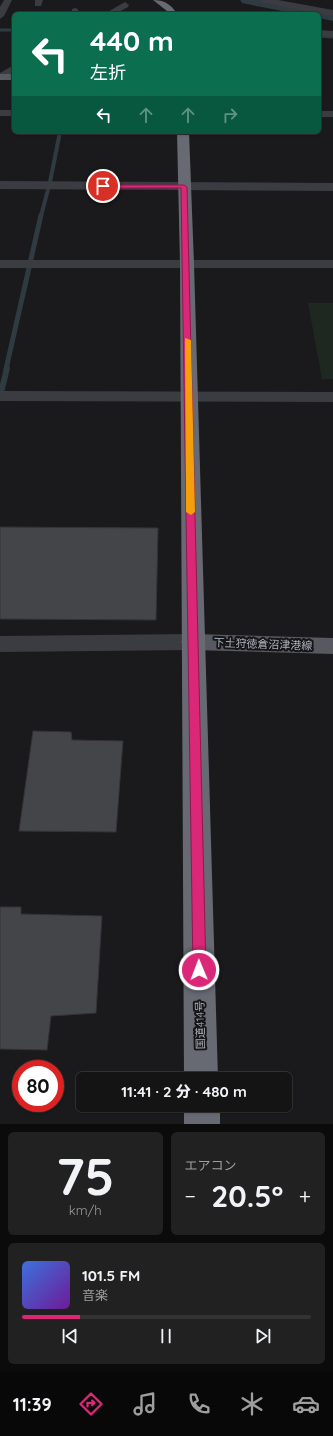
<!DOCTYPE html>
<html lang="ja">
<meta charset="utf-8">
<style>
body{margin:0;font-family:Quicksand,"Noto Sans JP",sans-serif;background:#212122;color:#f1f3f6;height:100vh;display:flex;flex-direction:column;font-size:15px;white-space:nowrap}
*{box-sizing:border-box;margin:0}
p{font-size:13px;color:#9d9ea0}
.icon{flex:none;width:22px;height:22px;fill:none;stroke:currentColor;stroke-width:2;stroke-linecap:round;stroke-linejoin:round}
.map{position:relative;height:1124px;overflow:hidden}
.panel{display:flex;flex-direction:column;gap:8px;padding:8px;background:#0b0b0c;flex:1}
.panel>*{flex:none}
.banner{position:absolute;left:12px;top:12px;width:309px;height:122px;border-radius:6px;box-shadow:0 1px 3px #0004,0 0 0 1px #333334;background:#0b6e4f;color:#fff;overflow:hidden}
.speed{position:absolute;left:12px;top:1060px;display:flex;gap:8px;font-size:20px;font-weight:700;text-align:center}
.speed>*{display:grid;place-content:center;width:52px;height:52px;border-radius:50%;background:#141415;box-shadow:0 1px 3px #0004,0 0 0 1px #333334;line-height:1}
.speed .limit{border:6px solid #d22;background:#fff;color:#111}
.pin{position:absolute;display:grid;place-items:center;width:34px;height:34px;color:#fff;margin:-17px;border:2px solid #fff;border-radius:50%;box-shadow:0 1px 4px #0007}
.me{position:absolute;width:44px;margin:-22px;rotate:359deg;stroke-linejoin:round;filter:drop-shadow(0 0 3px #0008)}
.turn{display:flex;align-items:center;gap:14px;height:84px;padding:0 12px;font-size:18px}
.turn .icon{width:52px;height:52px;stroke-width:2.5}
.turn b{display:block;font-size:28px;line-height:34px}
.lanes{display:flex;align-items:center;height:38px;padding:0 12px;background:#0003;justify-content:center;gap:20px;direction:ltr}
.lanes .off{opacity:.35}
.big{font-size:30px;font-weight:800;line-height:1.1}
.panel .card{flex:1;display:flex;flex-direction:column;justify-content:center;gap:6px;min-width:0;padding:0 14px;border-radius:6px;background:#212122}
.panel .dial{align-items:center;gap:0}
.dial b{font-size:52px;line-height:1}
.song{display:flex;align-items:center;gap:12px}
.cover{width:48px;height:48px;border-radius:6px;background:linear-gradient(135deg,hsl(220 70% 55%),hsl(280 70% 35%))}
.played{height:4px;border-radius:2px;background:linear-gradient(90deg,#db2777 20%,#333334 20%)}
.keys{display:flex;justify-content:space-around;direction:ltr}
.heat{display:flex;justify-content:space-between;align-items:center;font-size:22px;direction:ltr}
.panel .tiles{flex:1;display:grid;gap:8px;grid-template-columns:1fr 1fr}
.card:last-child{grid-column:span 2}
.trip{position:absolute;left:76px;top:1072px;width:216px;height:40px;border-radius:6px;background:#141415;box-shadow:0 1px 3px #0004,0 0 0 1px #333334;font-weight:800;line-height:40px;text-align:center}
.tabs{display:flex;height:64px;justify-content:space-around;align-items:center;background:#080808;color:#9d9ea0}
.tabs .icon{width:28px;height:28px}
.tabs .selected{color:#db2777}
.tabs b{font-size:18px;color:#f1f3f6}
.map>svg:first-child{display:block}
.green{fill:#1f2820}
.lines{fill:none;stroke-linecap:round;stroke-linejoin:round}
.stream-far3{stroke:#2f3a41;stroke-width:3}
.stream-far2{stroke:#2f3a41;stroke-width:4}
.stream-far1{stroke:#2f3a41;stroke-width:5}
.stream{stroke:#2f3a41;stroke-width:6}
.river{fill:#2f3a41;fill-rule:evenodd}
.building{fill:#444549;stroke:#343438}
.minor{fill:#3b3c42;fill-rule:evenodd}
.major{fill:#575961;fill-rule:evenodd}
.highway{fill:#676a73;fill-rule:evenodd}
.route{fill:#db2777;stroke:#8e194d}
.slow{fill:#f59e0b}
.labels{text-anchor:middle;stroke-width:4;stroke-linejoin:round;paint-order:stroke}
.street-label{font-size:11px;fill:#acb1bc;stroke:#151517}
</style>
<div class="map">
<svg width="333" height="1124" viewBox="0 0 333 1124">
<rect width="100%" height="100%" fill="#1a1a1c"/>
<polygon class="green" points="308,303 333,303 333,379 322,379"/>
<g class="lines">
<g class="stream-far3">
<polyline points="0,30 14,30"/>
<polyline points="319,36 333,37"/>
</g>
<polyline class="stream-far2" points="41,216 50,182 60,132"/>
<polyline class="stream-far1" points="6,369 41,215"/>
<polyline class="stream" points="0,397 7,368"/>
<polygon class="river" points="240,0 271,0 333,11 333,21 319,18 319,14 297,14 242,3"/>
</g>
<g class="building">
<polygon points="0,527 158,528 156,620 0,619"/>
<polygon points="33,731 71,732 72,740 123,741 116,832 19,831"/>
<polygon points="0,907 21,907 21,914 102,916 96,1013 51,1016 47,1050 0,1049"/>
</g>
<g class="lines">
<g class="minor">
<polygon points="4,0 12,0 4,16 0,19 0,7"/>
<polygon points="35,0 43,0 41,6 35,6"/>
<polygon points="260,0 278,0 333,10 333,16 264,3"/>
<polygon points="125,2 129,5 128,7 115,14 104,14"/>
<polygon points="75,8 78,9 79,14 71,14 72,9"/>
<polygon points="173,11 229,11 233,14 169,14"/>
<polygon points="319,30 333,31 333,37 319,36"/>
<polygon points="14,65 14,72 0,80 0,73"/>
<rect x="0" y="110" width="14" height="6"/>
<rect x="319" y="111" width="14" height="6"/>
<polygon points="0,181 333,183 333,191 0,189"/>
<rect x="0" y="260" width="333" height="8"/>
<polygon points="0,391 333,392 333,402 0,401"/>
<polygon points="193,634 201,636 205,642 201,648 193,650 0,652 0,636"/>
</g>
<g class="major">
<rect x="0" y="74" width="14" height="6"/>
<polygon points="193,634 333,638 333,654 193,650 185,648 181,642 185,636"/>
</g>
<g class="highway">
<path d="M153,0C164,0 171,4 177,14H169L167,11Z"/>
<polygon points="177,132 189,132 194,264 218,1079 184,1079 180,264"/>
<rect x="184" y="1105" width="36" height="19"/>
</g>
</g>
<polygon class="route" points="101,185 184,185 187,187 206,970 204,974 199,976 195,974 193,970 181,188 103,188 101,187"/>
<polygon class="slow" points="185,338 191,340 195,512 191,515 186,512"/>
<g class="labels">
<g class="street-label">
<text transform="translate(263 644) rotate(2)" y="4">下土狩徳倉沼津港線</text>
<text transform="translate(200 1025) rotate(-91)" y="4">国道414号</text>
</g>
</g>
</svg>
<div class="speed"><div class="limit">80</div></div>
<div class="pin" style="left:103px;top:186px;background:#d93025"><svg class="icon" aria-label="arrive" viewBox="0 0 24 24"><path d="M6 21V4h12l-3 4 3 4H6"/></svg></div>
<svg class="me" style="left:199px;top:970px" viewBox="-20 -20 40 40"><circle r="17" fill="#db2777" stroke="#fff" stroke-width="3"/><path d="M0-11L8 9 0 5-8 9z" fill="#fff"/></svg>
<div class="trip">11:41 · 2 分 · 480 m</div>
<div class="banner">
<div class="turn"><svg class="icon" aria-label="left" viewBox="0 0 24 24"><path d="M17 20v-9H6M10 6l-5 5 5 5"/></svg><div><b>440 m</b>左折</div></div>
<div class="lanes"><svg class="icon" aria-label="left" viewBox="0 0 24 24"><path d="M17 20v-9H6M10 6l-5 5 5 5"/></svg><svg class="icon off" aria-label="ahead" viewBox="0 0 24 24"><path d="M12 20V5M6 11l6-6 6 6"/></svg><svg class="icon off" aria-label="ahead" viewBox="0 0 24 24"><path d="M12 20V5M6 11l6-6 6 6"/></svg><svg class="icon off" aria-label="right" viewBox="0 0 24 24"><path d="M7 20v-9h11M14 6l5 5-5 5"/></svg></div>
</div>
</div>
<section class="panel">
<div class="tiles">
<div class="card dial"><b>75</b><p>km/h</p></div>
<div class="card"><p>エアコン</p>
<div class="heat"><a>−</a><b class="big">20.5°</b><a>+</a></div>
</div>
<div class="card">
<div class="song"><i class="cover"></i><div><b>101.5 FM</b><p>音楽</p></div></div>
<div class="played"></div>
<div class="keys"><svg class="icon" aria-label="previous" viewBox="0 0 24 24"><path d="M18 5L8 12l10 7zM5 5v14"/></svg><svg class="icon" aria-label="pause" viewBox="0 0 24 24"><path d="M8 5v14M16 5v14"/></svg><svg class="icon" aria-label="next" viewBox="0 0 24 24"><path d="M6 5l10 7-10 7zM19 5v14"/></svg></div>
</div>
</div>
</section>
<nav class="tabs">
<b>11:39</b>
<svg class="icon selected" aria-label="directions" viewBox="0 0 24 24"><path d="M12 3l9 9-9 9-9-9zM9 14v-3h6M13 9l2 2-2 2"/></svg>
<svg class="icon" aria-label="music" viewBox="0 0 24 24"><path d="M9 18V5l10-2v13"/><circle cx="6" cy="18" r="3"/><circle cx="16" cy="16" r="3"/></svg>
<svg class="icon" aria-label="phone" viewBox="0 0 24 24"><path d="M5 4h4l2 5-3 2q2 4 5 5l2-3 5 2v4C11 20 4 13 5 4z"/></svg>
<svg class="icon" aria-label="climate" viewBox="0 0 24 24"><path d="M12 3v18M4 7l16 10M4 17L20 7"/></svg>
<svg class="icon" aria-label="car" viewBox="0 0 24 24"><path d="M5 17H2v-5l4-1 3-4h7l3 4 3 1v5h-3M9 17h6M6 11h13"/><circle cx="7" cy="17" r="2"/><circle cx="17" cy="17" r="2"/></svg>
</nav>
